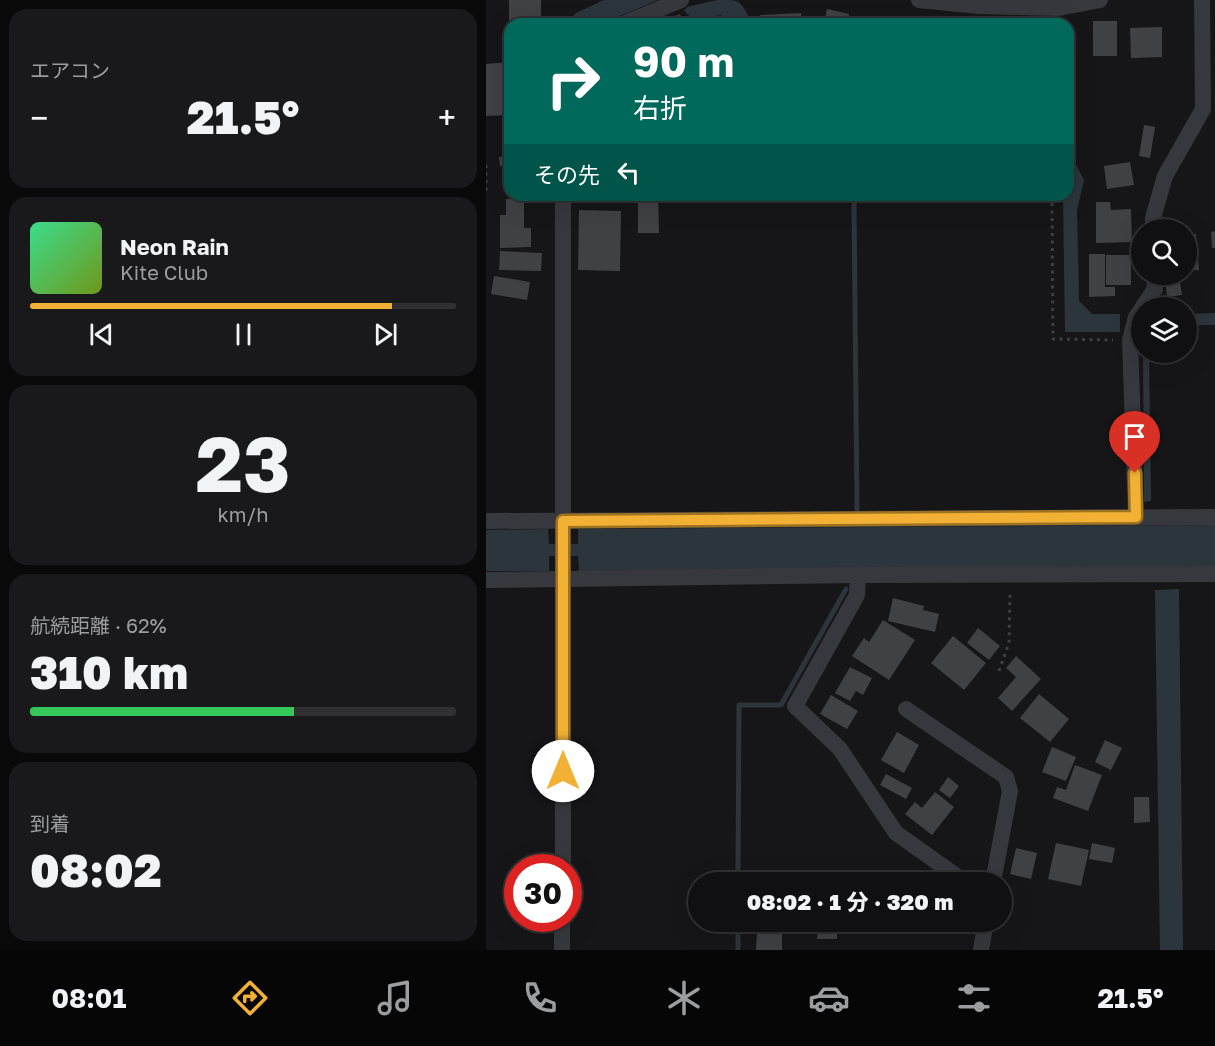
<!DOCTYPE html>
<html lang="ja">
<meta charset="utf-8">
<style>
body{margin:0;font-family:"Golos Text","Noto Sans JP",sans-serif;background:#19191b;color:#f1f3f6;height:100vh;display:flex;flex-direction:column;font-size:22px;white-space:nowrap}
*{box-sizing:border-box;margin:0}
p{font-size:20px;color:#9c9d9f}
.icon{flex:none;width:33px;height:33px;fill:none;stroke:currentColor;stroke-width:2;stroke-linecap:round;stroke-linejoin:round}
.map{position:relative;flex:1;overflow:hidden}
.details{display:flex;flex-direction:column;gap:9px;padding:9px;background:#09090a;width:486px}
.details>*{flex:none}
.top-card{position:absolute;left:18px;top:18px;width:570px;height:183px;border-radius:18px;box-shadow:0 6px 24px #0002,0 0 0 2px #303032;background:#00695c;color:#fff;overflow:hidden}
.fabs{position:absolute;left:645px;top:219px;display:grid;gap:12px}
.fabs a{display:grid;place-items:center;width:66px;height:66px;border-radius:50%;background:#101012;box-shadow:0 6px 24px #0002,0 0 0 2px #303032;font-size:30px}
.speed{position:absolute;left:18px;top:854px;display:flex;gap:12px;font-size:30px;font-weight:700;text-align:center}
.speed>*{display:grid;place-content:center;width:78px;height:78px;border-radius:50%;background:#101012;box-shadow:0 6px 24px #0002,0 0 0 2px #303032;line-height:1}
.speed .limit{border:9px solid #d22;background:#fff;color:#111}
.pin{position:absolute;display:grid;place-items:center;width:51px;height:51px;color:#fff;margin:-62px -26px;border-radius:50% 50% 50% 0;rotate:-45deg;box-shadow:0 0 6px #0007}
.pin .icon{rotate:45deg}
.me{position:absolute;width:66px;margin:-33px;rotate:0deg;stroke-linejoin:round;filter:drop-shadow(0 0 4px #0008)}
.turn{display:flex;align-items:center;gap:21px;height:126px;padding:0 30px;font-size:27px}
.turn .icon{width:78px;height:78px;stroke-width:2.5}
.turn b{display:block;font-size:42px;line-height:51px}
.then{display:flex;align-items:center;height:57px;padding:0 30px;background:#0003;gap:12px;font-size:22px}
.big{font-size:45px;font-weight:800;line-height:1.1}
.details .card{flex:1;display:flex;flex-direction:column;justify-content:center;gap:9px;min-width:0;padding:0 21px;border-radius:18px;background:#19191b}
.details .dial{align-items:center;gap:0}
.dial b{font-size:78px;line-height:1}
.song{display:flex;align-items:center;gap:18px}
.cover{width:72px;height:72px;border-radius:9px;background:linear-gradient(135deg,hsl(150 70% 55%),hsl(80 70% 35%))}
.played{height:6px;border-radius:3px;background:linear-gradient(90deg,#f2b134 85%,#303032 85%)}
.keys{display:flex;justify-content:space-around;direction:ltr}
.heat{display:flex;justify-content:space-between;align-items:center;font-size:33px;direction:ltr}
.charge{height:9px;border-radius:4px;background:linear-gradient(90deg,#34c759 62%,#303032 0)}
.trip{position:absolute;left:202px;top:872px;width:324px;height:60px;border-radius:30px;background:#101012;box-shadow:0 6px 24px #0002,0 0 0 2px #303032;font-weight:800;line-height:60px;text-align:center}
.tabs{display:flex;height:96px;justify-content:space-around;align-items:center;background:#060607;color:#9c9d9f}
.tabs .icon{width:42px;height:42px}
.tabs .active{color:#f2b134}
.tabs b{font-size:27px;color:#f1f3f6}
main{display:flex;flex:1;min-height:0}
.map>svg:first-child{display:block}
.water{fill:#2c353c}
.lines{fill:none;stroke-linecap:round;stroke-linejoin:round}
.stream{stroke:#2c353c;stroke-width:5}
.building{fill:#404145}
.path{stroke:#3d3f44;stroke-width:3;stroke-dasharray:3 4.5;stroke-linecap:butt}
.minor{stroke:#37383d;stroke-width:16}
.route-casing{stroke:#9d7322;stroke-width:15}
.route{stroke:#f2b134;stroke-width:10}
</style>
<main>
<section class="details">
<div class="card"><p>エアコン</p>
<div class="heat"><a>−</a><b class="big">21.5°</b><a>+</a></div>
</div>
<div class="card">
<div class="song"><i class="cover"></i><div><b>Neon Rain</b><p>Kite Club</p></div></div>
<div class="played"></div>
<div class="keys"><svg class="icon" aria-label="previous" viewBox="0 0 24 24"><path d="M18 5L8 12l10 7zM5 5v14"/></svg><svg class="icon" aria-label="pause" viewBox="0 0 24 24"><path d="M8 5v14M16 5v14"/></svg><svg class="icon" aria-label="next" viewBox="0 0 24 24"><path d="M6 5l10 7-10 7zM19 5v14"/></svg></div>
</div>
<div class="card dial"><b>23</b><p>km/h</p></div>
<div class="card"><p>航続距離 · 62%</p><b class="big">310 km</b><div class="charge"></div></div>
<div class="card"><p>到着</p><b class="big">08:02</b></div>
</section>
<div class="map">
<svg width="729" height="950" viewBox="0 0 729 950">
<rect width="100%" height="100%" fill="#161618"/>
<g class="water">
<path d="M118,0H172C137,15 119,24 80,24L90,13Z"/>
<path d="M231,0C256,0 253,0 265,20L264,24H242L235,15L208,20L198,11L201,7Z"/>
<polygon points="586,157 598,180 591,210 593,301 606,314 634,314 634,332 579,332 577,195 582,195 582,160"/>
<polygon points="729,313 729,325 701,325 701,314"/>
<polygon points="657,353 663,353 665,501 658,502"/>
<polygon points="729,525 729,566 93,571 92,556 63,556 63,571 0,571 0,530 62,529 63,544 92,544 92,529"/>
<polygon points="693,589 697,950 674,950 669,590"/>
</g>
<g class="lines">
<g class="stream">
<polyline points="371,197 368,204 371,509"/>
<polyline points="252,882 253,705 295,705 360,589"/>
<polyline points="252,950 252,921"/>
</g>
</g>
<g class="building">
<rect x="23" y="0" width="32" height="24"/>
<polygon points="341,9 363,14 361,24 338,24"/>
<polygon points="315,13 316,24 275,24 274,15"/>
<polygon points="194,14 198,24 169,24"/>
<polygon points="580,20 580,24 546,24 546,22"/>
<rect x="607" y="21" width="24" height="35"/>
<polygon points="676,27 676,57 645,58 644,28"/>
<polygon points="24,62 24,115 0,116 0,64"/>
<polygon points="658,125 669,127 664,158 653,156"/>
<polygon points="24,156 24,166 14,166 13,157"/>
<polygon points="644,162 648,185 621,189 618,166"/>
<rect x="21" y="173" width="3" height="21"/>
<polygon points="152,195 172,195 173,233 152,233"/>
<polygon points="20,199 38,199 38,228 45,228 45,247 14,248 14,215 20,215"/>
<polygon points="610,202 624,202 625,210 645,209 646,242 610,243"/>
<polygon points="93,210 135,211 134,271 92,270"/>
<polygon points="729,231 729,248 726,248 725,232"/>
<polygon points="710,234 713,270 700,271 700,235"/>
<polygon points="14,251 56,253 55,271 13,270"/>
<polygon points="603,254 619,254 619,287 629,287 629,296 603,297"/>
<rect x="620" y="255" width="25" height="30"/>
<polygon points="8,276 44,282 41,300 5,294"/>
<polygon points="693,276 696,295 681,297 679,277"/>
<polygon points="407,598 438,606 437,610 453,614 449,632 402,621"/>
<polygon points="397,620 429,640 403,680 366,656 378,638 383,642"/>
<polygon points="492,628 514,646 503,660 481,643"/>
<polygon points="467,636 500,663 478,690 445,663"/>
<polygon points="530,656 555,679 526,711 512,698 530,677 520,668"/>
<polygon points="364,667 386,678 377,695 370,691 364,701 349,693"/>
<polygon points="553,694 583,719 564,742 534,718"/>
<polygon points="345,695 372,711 361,729 334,714"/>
<polygon points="411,732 433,745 418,773 395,760"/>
<polygon points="619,740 636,748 625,770 609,762"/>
<polygon points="566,747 590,757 580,781 556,772"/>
<polygon points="589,765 616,775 602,811 567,798 571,787 580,790"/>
<polygon points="400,774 426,788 420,799 394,785"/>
<polygon points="462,777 473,786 464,798 453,790"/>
<polygon points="449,792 468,807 446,835 419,814 429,802 436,808"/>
<polygon points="648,797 663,797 664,822 648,823"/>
<polygon points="570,843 603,850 595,886 562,879"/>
<polygon points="606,843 629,848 626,863 603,859"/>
<polygon points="530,848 551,853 545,879 524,874"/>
<polygon points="263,921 296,921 296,950 270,950 271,932 263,932"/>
<polygon points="332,921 351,921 351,939 331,939"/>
</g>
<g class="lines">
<g class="path">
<polyline points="0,165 0,193"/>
<polyline points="566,203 567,339 627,340"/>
<polyline points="513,671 523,643 524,592"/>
</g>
<g class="minor">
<polyline points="433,0 493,6 573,8 614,0"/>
<polyline points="137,24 195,0"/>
<polyline points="667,230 667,218 679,176 717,109 716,0"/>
<polyline points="656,308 669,289 668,274"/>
<polyline points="650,517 644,340 650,317 656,309"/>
<polyline points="0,521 729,517"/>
<polyline points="372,575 371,595 309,706 354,749 410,833 479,882"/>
<polyline points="0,580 372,575 729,574"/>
<polyline points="420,709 520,777 524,791 507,882"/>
<polyline points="77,867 77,195"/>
<polyline points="76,950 76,918"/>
<polyline points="495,950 500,921"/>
</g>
</g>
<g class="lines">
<defs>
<polyline id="route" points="77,771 77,521 650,517 649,473"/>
</defs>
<use href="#route" class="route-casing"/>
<use href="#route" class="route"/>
</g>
</svg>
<div class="fabs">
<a><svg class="icon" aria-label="search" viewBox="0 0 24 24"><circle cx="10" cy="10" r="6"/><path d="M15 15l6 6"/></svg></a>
<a><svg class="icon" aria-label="layers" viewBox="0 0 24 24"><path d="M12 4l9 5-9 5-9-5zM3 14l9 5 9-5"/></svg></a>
</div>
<div class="speed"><div class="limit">30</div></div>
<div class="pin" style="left:649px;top:473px;background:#d93025"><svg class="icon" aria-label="arrive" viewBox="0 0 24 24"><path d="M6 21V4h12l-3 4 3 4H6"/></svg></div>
<svg class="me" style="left:77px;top:771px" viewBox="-20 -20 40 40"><circle r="19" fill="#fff"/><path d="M0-13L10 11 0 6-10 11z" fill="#f2b134"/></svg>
<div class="trip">08:02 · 1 分 · 320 m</div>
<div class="top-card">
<div class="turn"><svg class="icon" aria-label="right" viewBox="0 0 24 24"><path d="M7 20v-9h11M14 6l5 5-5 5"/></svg><div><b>90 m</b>右折</div></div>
<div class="then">その先<svg class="icon" aria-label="left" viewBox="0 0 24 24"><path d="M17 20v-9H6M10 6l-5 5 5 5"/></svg></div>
</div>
</div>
</main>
<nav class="tabs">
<b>08:01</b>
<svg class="icon active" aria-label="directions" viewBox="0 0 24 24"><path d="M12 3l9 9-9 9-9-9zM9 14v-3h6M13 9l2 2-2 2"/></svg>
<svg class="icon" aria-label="music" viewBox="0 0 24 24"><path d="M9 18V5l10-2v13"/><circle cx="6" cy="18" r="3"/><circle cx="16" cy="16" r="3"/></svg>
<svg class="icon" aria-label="phone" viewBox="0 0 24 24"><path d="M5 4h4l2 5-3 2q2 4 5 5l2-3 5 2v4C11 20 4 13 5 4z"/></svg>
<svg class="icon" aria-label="climate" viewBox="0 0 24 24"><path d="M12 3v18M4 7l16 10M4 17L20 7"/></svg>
<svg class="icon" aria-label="car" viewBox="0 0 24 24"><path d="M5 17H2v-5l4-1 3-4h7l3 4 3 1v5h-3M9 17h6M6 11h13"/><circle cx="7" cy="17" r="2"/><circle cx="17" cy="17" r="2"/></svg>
<svg class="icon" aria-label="filters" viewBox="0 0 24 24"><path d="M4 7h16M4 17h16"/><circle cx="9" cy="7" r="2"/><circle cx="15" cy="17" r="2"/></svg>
<b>21.5°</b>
</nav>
